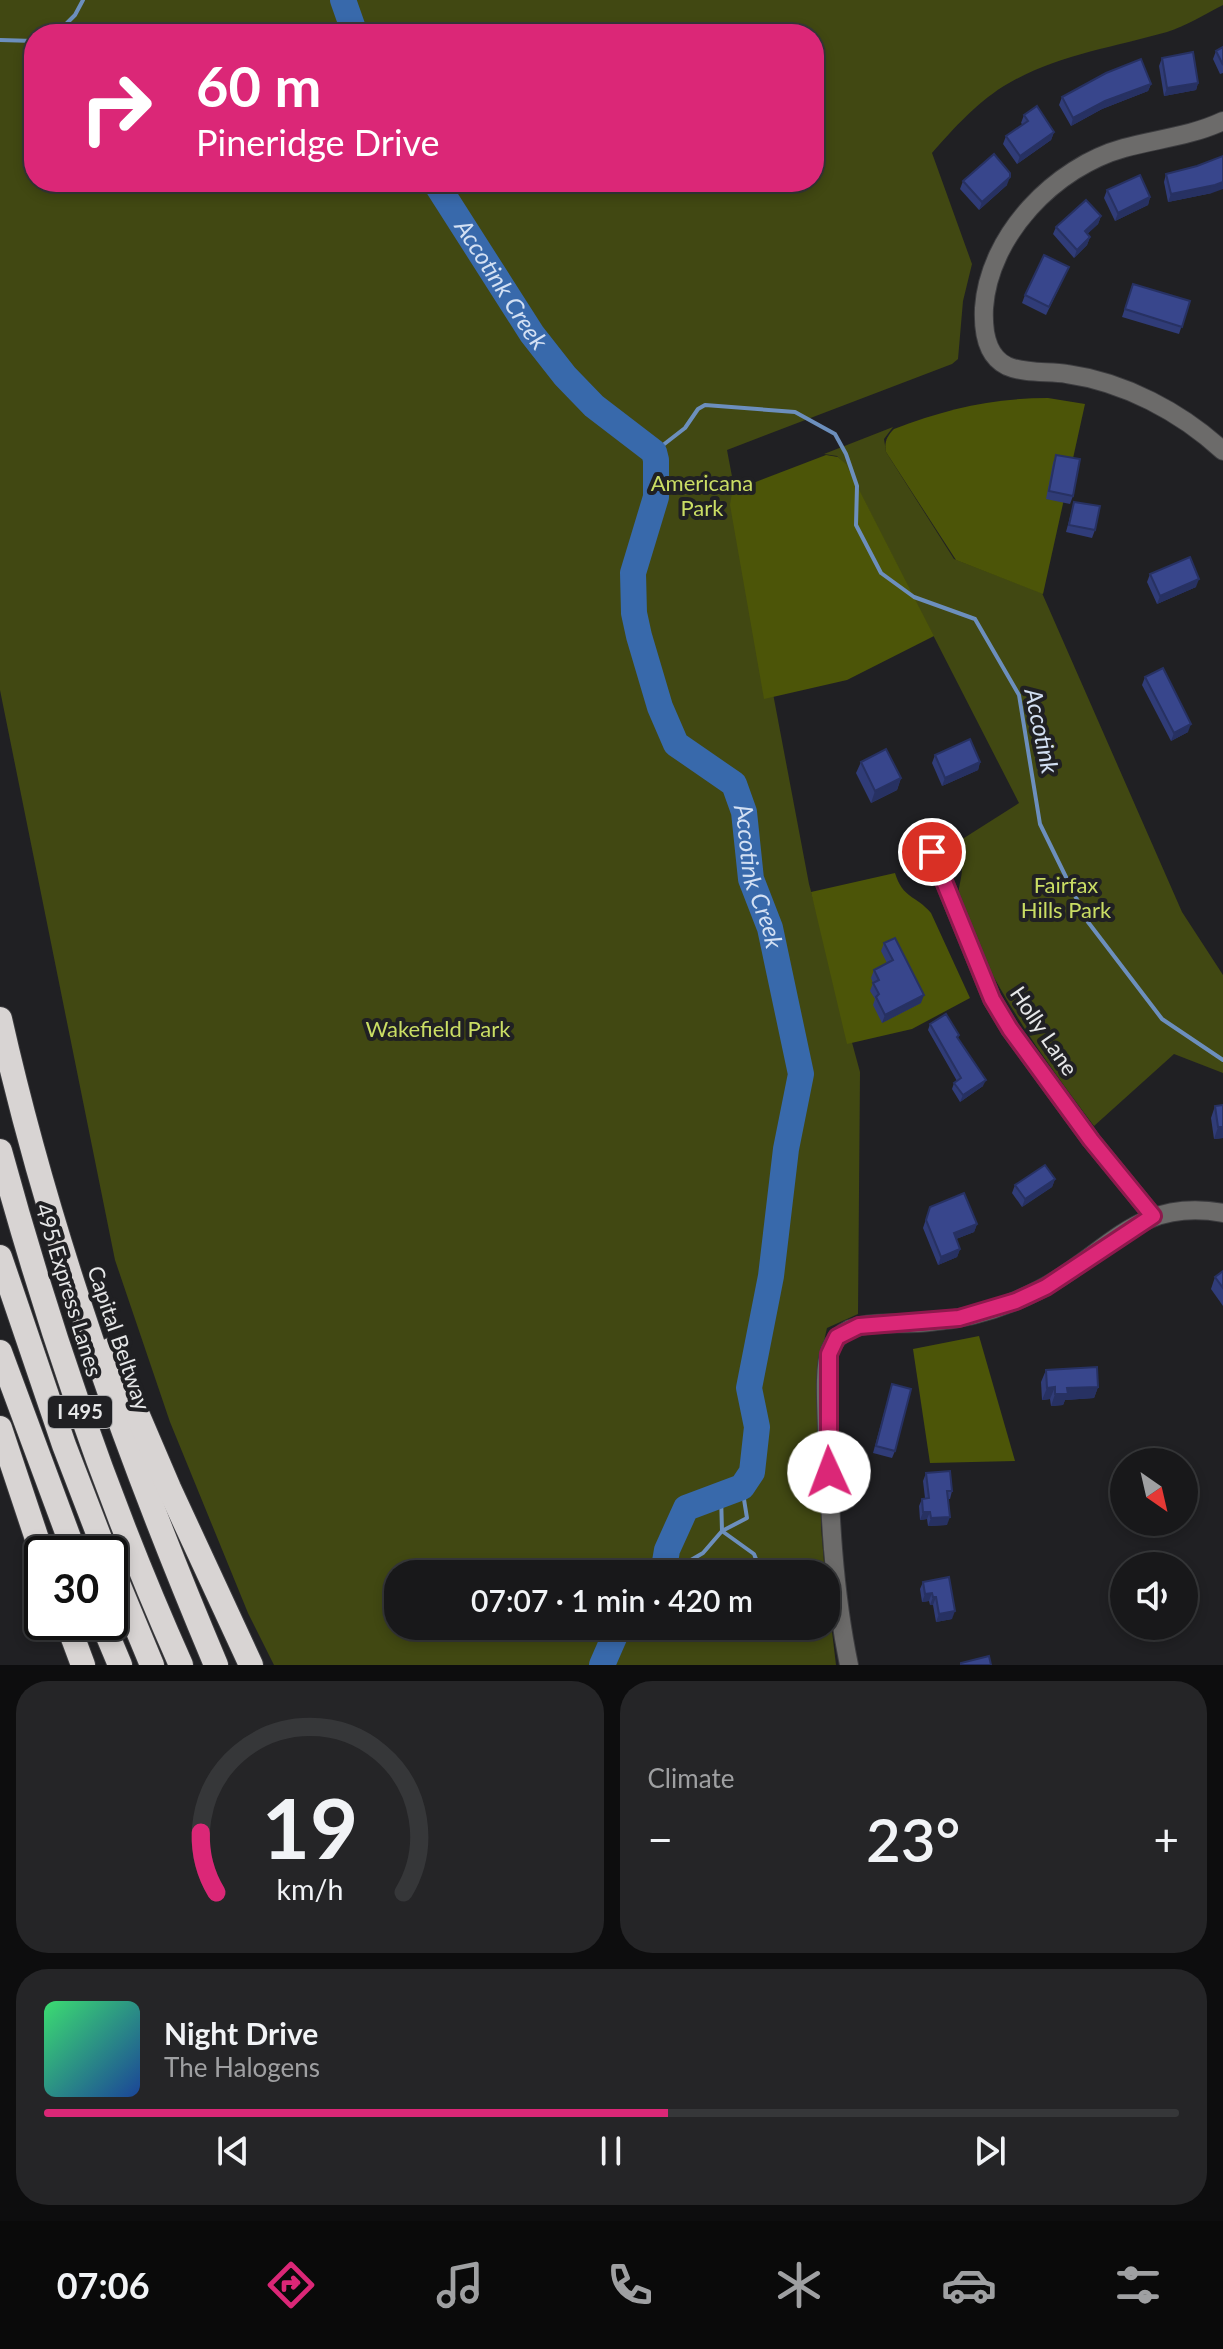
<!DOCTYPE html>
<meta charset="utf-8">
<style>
body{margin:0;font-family:Lato,sans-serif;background:#252527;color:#f1f3f6;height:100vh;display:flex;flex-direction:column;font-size:30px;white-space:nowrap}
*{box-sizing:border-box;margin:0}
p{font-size:26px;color:#9fa0a2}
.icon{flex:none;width:44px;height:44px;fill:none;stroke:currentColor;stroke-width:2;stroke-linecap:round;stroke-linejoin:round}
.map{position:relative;height:1665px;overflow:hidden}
.panel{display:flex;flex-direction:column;gap:16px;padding:16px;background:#0d0d0e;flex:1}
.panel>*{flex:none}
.hud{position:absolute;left:24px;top:24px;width:800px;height:168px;border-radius:32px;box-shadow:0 4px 12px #0003,0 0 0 2px #363739;background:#db2777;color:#fff;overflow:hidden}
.needle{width:52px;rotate:146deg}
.tools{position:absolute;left:1110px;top:1448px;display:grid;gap:16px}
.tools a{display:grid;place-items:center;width:88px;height:88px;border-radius:50%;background:#18181a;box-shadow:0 4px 12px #0003,0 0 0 2px #363739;font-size:40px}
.speed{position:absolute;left:24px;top:1536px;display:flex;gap:16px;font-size:40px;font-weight:700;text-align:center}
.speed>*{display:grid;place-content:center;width:104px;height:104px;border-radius:50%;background:#18181a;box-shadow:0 4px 12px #0003,0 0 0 2px #363739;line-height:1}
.speed .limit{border:4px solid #111;border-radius:12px;background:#fff;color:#111}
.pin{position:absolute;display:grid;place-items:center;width:68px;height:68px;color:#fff;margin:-34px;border:4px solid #fff;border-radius:50%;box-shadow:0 2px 8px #0007}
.me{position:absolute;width:88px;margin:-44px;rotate:358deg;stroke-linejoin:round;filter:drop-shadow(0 0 6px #0008)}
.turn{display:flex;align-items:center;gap:28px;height:168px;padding:0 40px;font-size:36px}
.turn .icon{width:104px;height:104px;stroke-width:2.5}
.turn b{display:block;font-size:56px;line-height:68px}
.big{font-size:60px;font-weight:600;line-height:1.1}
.panel .tile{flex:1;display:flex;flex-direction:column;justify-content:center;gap:12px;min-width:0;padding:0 28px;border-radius:32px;background:#252527}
.panel .dial{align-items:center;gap:0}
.dial svg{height:208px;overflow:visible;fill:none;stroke:#363739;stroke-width:7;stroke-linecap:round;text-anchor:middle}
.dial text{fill:#f1f3f6;stroke:none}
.song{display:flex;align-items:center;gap:24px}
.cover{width:96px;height:96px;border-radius:12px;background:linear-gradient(135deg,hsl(140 70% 55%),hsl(220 70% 35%))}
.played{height:8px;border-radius:4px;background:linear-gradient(90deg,#db2777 55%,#363739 55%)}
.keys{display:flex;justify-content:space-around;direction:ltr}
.heat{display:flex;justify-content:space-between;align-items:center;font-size:44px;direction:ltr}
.panel .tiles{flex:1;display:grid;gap:16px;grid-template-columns:1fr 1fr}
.tile:last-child{grid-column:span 2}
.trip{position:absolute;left:384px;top:1560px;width:456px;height:80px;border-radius:32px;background:#18181a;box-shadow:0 4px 12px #0003,0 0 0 2px #363739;font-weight:600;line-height:80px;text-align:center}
.tab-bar{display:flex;height:128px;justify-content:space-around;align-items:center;background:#0a0a0a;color:#9fa0a2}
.tab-bar .icon{width:56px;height:56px}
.tab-bar .current{color:#db2777}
.tab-bar b{font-size:36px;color:#f1f3f6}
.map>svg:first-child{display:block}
.green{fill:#414812;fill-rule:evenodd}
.forest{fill:#4c5508}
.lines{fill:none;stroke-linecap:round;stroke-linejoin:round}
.stream{stroke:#6c8fbd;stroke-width:4}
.river{stroke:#3869ab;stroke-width:26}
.minor-casing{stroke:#3c3c3f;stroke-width:20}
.highway-casing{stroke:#3c3c3f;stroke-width:26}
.minor{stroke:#6c6b6a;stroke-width:18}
.highway{stroke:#d8d4d3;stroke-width:24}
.wall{fill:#303c78}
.shaded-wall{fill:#273162}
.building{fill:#38468c;stroke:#273162;stroke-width:2}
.route-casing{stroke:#8e194d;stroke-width:20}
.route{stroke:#db2777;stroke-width:14}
.labels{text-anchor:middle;stroke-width:8;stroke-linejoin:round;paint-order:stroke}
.shield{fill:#202023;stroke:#ababad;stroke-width:2}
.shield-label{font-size:20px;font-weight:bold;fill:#e6e7e8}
.park-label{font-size:22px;fill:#cadd64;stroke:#202023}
.street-label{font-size:22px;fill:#e6e7e8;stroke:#202023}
.water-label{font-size:24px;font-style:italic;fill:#d3e0f3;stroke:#202023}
</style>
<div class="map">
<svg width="1223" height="1665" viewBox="0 0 1223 1665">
<rect width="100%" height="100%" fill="#202023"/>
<g class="green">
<path d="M0,0H1223V5C1205,14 1186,26 1167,32C1114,47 1058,55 1009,83C979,100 954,128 932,153L972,264L963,301L958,359L952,364L727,450L809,884L860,1072L858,1314L827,1328L820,1358L821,1527L825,1574H398V1626H826V1581L836,1665H274L248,1613L170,1422L115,1260L0,690ZM34,34H814V182H34Z"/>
<path d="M893,427L884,439L886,452L954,559L1042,593L1182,912L1223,975V1073L1174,1054L1094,1126C1043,1058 993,989 962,909C954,891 962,885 962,867C961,860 956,851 953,845L1019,803L846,465L837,456L824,454Z"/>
</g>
<g class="forest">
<path d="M1048,398L1085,404L1043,594L956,560L886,452C884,442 887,436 894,429C945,409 993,398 1048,398Z"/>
<polygon points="826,455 838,457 846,464 934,636 847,680 764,699 730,505 732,493 740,488"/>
<path d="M895,873C903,899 916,895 931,913L970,998L912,1029L847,1044L811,892Z"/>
<polygon points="979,1336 1015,1461 930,1463 913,1349"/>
</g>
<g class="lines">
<g class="stream">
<polyline points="56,34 75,15 83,0"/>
<polyline points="0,40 34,41"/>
<polyline points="654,452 685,428 698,409 705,405 795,412 835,434 846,454 857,486 856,525 881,573 914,597 975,619 1019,695 1040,824 1088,922 1162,1019 1223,1060"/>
<polyline points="721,1495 722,1531 754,1554 762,1574"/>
<polyline points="666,1565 684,1564 703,1553 722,1531 747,1518 742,1487"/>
</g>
<g class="river">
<polyline points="343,0 355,34"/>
<path id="s1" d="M435,182L532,334L565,376L594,406L654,452L656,460V497L633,573L634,613L639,636L660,707L676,744L734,784L744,812L751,879L770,928L801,1074L786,1149L771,1276L749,1388L757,1427L752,1472L742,1487L686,1508L667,1550L663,1574"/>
<polyline points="602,1665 619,1626"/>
</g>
<defs>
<g id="minor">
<path d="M1223,121C1191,136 1157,139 1124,148C1055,167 989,235 984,308C983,329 986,356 1007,366C1025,374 1049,371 1067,374C1124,382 1181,412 1223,451"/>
<polyline points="932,852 992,999 1010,1029 1091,1140 1153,1216"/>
<path d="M849,1665C833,1589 830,1512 827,1435C827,1411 823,1372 830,1350C834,1340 840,1334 850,1329C874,1320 904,1325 929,1322C968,1319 1004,1308 1039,1290C1107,1255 1136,1197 1223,1213"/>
</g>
<g id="highway">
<path d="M0,1019C50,1241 128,1456 216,1665"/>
<path d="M0,1151C48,1327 107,1499 181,1665"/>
<polyline points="0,1257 64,1445 106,1554"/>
<polyline points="110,1350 169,1488 251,1665"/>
<polyline points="0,1352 75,1554"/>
<polyline points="0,1428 42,1554"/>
<polyline points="110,1564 152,1665"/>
<polyline points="67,1622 83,1665"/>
<polyline points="102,1622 120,1665"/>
</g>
</defs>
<use href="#minor" class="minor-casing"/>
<use href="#highway" class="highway-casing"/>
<use href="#minor" class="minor"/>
<use href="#highway" class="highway"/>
</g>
<g class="wall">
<polygon points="1223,47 1223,73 1220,74 1213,59 1216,51"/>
<polygon points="1162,58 1198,83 1196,90 1164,96 1159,66"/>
<polygon points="1151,84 1148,91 1102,109 1071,126 1059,105 1062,97"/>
<polygon points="1024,115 1054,132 1051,140 1017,164 1003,144 1006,136 1023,125 1021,123"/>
<polygon points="1197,166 1212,193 1168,202 1164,182 1166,174"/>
<polygon points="963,181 1007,185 979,210 960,189"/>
<polygon points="1107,190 1150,197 1148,205 1115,221 1104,198"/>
<polygon points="1101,216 1098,224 1087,234 1090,237 1087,245 1074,258 1053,234 1056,227"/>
<polygon points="1069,267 1046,315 1022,303 1025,295"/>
<polygon points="1133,284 1190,301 1179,334 1122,317"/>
<polygon points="1056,455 1073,496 1070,504 1046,499 1053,463"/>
<polygon points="1074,502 1095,530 1092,538 1066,532"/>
<polygon points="1150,574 1196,587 1157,604 1147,582"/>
<polygon points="1145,677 1188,732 1171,741 1142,685"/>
<polygon points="935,755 980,762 978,770 942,786 932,763"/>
<polygon points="861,762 901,778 897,790 871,803 856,773"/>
<polygon points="884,943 921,1003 882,1023 873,1005 875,999 870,991 873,983 871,978 874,970 887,963 881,951"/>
<polygon points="930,1024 959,1035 958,1038 983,1086 960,1102 952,1089 954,1083 957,1081 928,1030"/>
<polygon points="1215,1106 1223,1138 1214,1139 1211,1118"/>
<polygon points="1055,1179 1052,1187 1022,1207 1012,1193 1015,1185"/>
<polygon points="930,1207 977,1224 974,1232 956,1239 960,1249 957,1257 938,1265 923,1228"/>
<polygon points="1223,1271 1223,1306 1211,1289 1215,1277"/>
<polygon points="1046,1370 1098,1387 1094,1398 1065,1400 1063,1405 1051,1406 1050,1399 1042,1400 1041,1382"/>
<polygon points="892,1384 895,1451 892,1458 873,1453"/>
<polygon points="926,1473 952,1491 950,1499 948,1499 947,1525 928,1526 927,1519 920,1520 919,1506 922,1499 925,1498 923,1481"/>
<polygon points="923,1582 952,1619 936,1622 933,1605 930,1605 929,1601 922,1602 920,1589"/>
</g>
<g class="shaded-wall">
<polygon points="1198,83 1196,90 1164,96 1167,88"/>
<polygon points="1151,84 1148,91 1102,109 1071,126 1073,118 1105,101"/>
<polygon points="1054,132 1051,140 1017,164 1020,156"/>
<polygon points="1010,177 1007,185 979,210 982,202"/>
<polygon points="1223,182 1223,189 1212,193 1168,202 1171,194"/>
<polygon points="1150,197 1148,205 1115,221 1118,213"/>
<polygon points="1101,216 1098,224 1082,239 1085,231"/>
<polygon points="1090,237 1087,245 1074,258 1077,250"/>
<polygon points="1199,579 1196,587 1157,604 1160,596"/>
<polygon points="1191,724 1188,732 1171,741 1174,733"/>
<polygon points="980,762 978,770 942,786 945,778"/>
<polygon points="901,778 897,790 871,803 875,791"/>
<polygon points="924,995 921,1003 882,1023 885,1015"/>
<polygon points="986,1080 983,1086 960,1102 963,1095"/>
<polygon points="1218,1127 1223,1127 1223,1138 1214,1139"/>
<polygon points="1055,1179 1052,1187 1022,1207 1025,1199"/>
<polygon points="977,1224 974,1232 951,1241 954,1233"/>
<polygon points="960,1249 957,1257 938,1265 941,1257"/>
<polygon points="1055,1387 1050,1399 1042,1400 1047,1388"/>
<polygon points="1098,1387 1094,1398 1065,1400 1063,1405 1051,1406 1055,1394 1067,1388"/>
<polygon points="923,1512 930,1512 927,1519 920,1520"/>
<polygon points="950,1517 947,1525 928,1526 931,1518"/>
<polygon points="932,1593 929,1601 922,1602 925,1594"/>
<polygon points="933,1597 936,1597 933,1605 930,1605"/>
<polygon points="955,1611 952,1619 936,1622 939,1614"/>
</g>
<g class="building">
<polygon points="1223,47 1223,65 1216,51"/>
<polygon points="1193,52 1198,83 1167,88 1162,58"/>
<polygon points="1141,59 1151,84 1105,101 1073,118 1062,97 1106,73"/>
<polygon points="1037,106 1054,132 1020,156 1006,136 1028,121 1024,115"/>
<polygon points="994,154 1010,173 1010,177 982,202 963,181"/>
<polygon points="1223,156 1223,182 1215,185 1171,194 1166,174 1197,166"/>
<polygon points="1140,175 1150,197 1118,213 1107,190"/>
<polygon points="1086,200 1101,216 1085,231 1090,237 1077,250 1056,227"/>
<polygon points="1044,255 1069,267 1049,307 1025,295"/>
<polygon points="1133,284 1190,301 1182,327 1125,309"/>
<polygon points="1056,455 1080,459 1073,496 1049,491"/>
<polygon points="1074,502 1100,506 1095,530 1069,525"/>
<polygon points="1190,557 1199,579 1160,596 1150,574"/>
<polygon points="1163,668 1191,724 1174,733 1145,677"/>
<polygon points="970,739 980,762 945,778 935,755"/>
<polygon points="886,749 901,778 875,791 861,762"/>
<polygon points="895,938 924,995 885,1015 876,997 879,994 873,983 879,980 874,970 893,960 884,943"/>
<polygon points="946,1014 959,1035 957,1037 986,1080 963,1095 954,1083 961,1078 930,1024"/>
<polygon points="1223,1105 1223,1127 1218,1127 1215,1106"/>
<polygon points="1045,1165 1055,1179 1025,1199 1015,1185"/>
<polygon points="964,1193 977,1224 954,1233 960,1249 941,1257 926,1220 930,1207"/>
<polygon points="1223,1271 1223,1288 1215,1277"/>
<polygon points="1097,1367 1098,1387 1067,1388 1068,1394 1055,1394 1055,1387 1047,1388 1046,1370"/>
<polygon points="892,1384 911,1389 895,1451 876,1446"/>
<polygon points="950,1471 952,1491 947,1491 950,1517 931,1518 930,1512 923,1512 922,1499 929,1498 926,1473"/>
<polygon points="949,1577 955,1611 939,1614 936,1597 933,1597 932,1593 925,1594 923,1582"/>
<polygon points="989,1656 991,1665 961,1665 961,1663"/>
</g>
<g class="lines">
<defs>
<polyline id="route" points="829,1472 829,1354 837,1337 859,1326 959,1318 1016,1301 1046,1287 1153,1216 1091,1140 1010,1029 992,999 932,852"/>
</defs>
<use href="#route" class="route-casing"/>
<use href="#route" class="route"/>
</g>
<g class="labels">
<rect class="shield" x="48" y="1396" width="64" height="32" rx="6"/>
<g class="shield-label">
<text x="80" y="1419">I 495</text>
</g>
<g class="park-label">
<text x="702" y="491">Americana<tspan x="702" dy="25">Park</tspan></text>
<text x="1066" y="893">Fairfax<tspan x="1066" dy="25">Hills Park</tspan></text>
<text x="438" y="1037">Wakefield Park</text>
</g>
<g class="street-label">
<text transform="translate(1044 1031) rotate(56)" y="8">Holly Lane</text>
<text transform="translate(69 1290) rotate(73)" y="8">495 Express Lanes</text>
<text transform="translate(119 1338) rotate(71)" y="8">Capital Beltway</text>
</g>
<g class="water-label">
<text dy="8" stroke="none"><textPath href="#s1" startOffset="122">Accotink Creek</textPath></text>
<text transform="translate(1041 731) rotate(78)" y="8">Accotink</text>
<text dy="8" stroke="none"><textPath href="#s1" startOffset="820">Accotink Creek</textPath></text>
</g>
</g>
</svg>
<div class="tools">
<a><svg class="needle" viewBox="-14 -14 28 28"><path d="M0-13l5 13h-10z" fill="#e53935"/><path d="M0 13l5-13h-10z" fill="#9fa0a2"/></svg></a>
<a><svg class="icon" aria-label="sound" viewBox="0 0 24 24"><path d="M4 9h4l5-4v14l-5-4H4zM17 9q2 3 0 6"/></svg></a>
</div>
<div class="speed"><div class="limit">30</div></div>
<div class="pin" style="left:932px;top:852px;background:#d93025"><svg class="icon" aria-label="arrive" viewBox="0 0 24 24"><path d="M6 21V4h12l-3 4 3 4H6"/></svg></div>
<svg class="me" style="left:829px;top:1472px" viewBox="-20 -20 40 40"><circle r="19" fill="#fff"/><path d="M0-13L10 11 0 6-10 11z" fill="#db2777"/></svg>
<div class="trip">07:07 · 1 min · 420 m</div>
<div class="hud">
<div class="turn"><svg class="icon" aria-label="right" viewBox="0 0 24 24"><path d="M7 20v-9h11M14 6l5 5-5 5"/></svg><div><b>60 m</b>Pineridge Drive</div></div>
</div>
</div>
<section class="panel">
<div class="tiles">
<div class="tile dial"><svg viewBox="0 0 100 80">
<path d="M14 69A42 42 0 1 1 86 69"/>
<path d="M14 69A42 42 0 0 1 8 46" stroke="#db2777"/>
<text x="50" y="56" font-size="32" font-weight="700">19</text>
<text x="50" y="72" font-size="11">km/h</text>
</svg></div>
<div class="tile"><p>Climate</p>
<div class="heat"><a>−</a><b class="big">23°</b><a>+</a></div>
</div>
<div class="tile">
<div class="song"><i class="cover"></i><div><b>Night Drive</b><p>The Halogens</p></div></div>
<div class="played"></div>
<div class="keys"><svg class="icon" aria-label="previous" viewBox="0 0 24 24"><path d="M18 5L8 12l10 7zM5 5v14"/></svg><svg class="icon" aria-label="pause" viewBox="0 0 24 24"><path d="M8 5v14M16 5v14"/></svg><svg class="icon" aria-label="next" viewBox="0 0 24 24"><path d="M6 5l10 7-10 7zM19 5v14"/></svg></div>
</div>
</div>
</section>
<nav class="tab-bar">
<b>07:06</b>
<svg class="icon current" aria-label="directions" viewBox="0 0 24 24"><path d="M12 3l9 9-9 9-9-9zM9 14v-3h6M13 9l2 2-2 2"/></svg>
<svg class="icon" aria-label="music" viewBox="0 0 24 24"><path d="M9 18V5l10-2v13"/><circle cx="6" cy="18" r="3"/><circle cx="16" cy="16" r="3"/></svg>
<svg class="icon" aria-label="phone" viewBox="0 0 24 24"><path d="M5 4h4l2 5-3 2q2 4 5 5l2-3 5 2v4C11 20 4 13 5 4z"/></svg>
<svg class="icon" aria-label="climate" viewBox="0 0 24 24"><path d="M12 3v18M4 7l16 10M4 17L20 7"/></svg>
<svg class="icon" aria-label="car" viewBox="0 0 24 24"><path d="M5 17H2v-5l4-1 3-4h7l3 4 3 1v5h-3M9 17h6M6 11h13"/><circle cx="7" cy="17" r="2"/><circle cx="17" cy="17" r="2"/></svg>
<svg class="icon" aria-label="filters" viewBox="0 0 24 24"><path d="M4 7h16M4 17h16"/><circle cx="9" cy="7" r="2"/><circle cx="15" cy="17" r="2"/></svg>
</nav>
